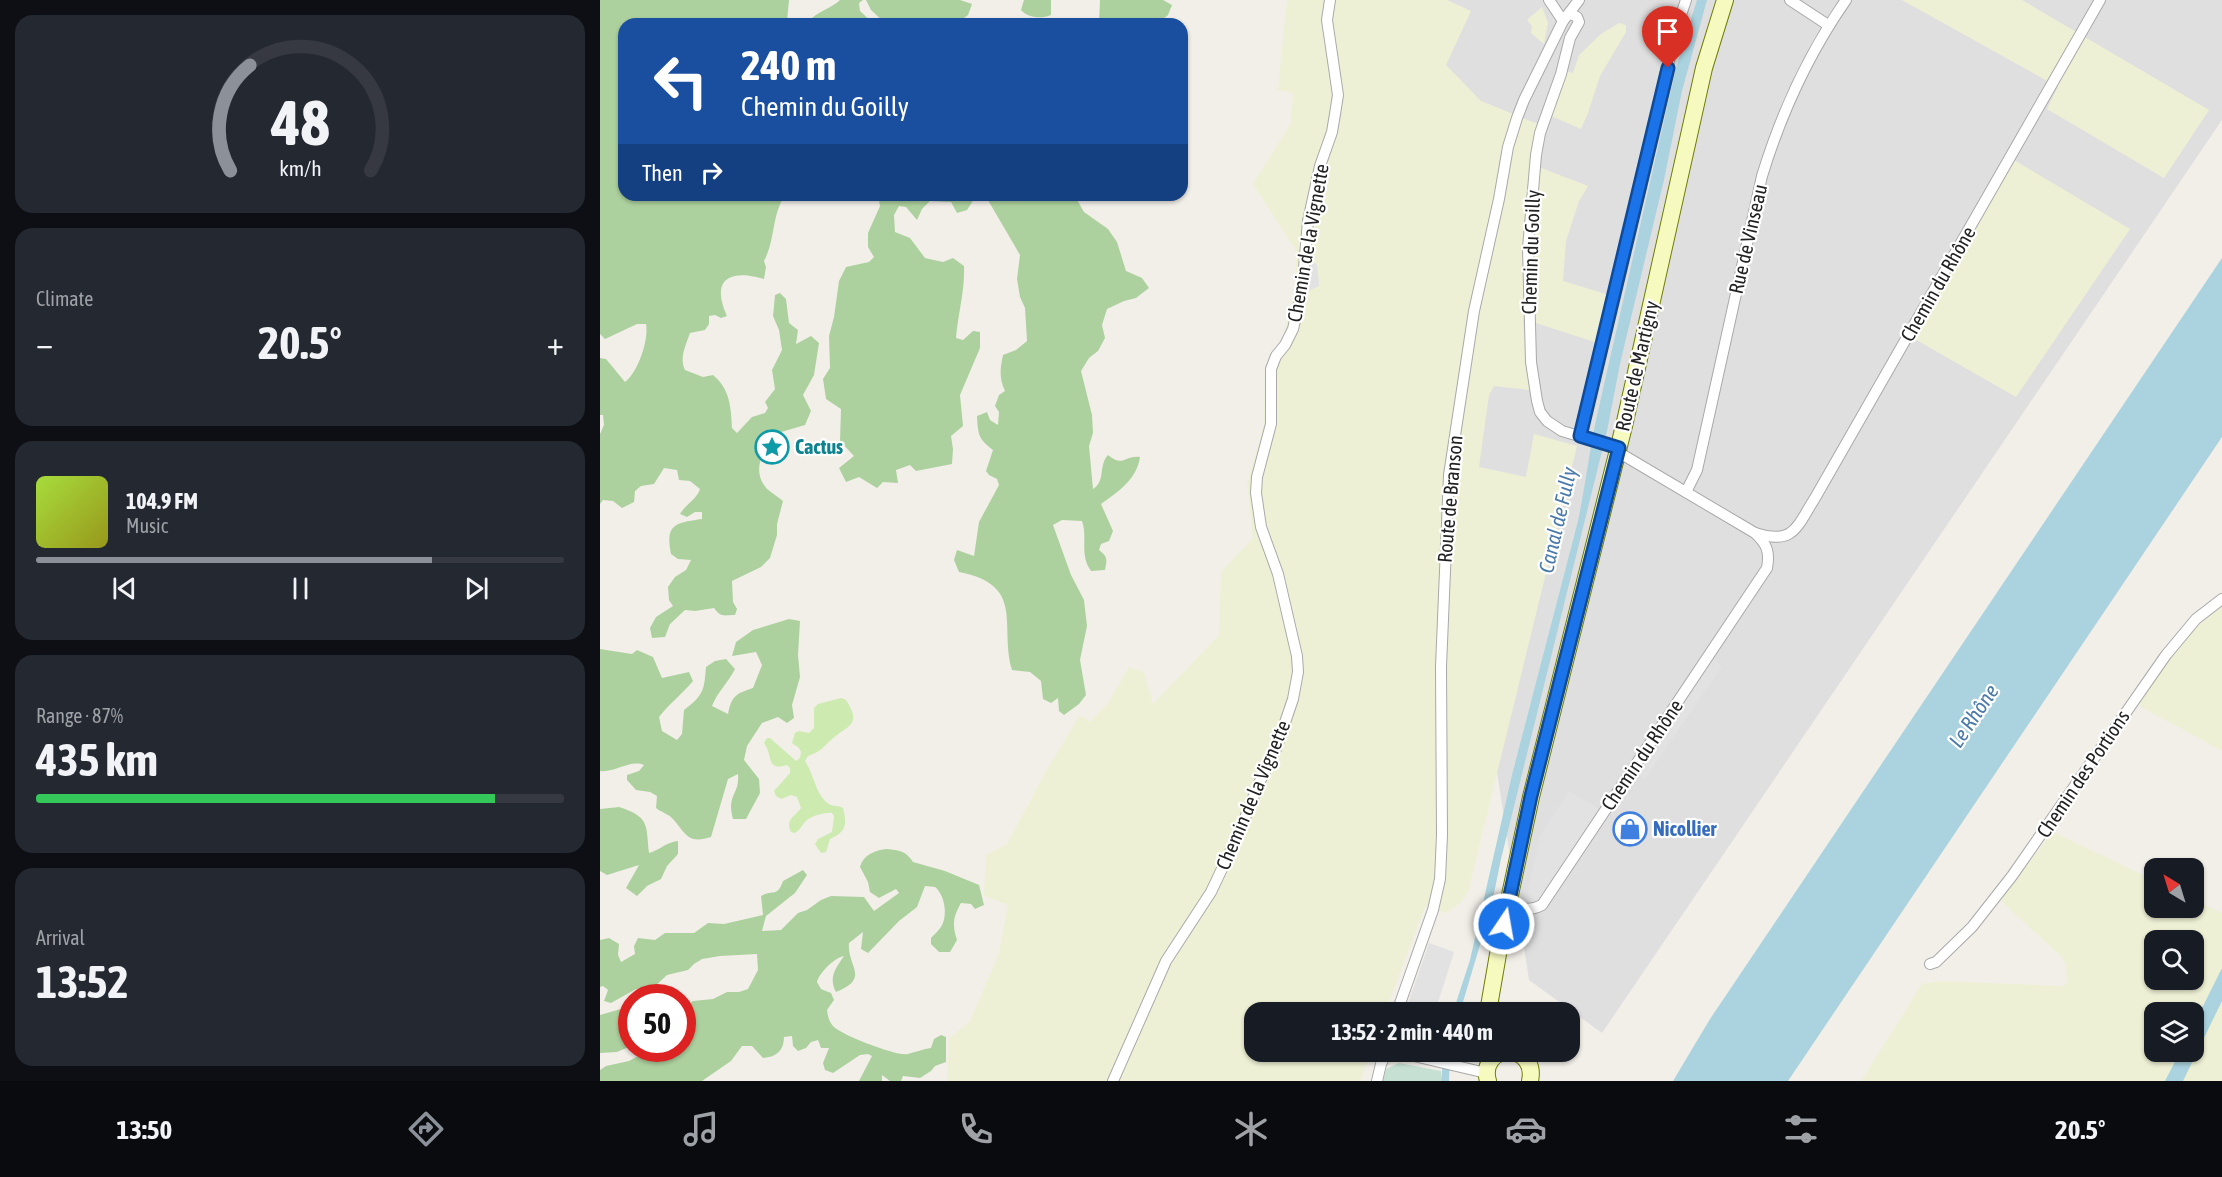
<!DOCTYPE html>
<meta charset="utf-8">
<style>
body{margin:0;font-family:"Asap Condensed",sans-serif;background:#242831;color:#f1f3f6;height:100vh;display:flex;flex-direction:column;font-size:22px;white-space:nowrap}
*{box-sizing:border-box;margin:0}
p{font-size:20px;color:#9ea1a6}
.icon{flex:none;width:33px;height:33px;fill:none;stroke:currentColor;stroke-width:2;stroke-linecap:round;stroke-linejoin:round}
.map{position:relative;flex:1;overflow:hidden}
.drawer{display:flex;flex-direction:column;gap:15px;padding:15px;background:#0d0f14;width:600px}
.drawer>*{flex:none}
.banner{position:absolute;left:18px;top:18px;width:570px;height:183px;border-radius:18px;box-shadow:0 2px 4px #0004;background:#1a4fa0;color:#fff;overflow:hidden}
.needle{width:39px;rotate:322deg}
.tools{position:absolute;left:1544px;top:858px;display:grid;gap:12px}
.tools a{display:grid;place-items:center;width:60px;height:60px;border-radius:12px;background:#171b24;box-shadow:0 2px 4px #0004;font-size:30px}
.speed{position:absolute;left:18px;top:984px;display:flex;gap:12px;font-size:30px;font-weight:700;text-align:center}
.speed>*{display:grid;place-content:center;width:78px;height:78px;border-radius:50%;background:#171b24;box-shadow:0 2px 4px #0004;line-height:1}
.speed .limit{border:9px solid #d22;background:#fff;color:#111}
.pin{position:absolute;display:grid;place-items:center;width:51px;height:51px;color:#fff;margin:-62px -26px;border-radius:50% 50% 50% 0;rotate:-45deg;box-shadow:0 0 6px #0007}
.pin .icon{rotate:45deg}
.me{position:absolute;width:66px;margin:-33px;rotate:12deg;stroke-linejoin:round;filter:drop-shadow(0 0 4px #0008)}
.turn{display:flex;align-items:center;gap:21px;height:126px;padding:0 24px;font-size:27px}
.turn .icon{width:78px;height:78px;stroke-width:2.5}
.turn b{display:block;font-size:42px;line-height:51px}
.then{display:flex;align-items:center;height:57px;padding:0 24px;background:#0003;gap:12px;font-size:22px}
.big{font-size:45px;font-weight:700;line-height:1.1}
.drawer .widget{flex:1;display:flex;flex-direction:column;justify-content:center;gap:9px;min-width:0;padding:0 21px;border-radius:18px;background:#242831}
.drawer .dial{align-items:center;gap:0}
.dial svg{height:156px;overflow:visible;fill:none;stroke:#363941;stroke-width:7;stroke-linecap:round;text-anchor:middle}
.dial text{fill:#f1f3f6;stroke:none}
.song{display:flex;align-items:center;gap:18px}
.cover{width:72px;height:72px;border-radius:9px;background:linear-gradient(135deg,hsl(80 70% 55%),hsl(60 70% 35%))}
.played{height:6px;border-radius:3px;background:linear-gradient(90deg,#8c9099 75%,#363941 75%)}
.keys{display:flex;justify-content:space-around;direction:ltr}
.heat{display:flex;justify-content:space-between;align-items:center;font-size:33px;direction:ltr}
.charge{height:9px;border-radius:4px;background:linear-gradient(90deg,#34c759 87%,#363941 0)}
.trip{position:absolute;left:644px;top:1002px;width:336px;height:60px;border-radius:18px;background:#171b24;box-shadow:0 2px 4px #0004;font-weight:700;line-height:60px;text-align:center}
.tab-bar{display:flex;height:96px;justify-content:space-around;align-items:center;background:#090b0e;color:#9ea1a6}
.tab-bar .icon{width:42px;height:42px}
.tab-bar .on{color:#8c9099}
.tab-bar b{font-size:27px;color:#f1f3f6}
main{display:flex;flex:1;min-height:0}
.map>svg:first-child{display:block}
.residential{fill:#e0dfdf}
.farmland{fill:#eef0d5;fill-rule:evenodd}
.grass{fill:#cdebb0}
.forest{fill:#add19e}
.wetland{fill:#c6e0d4}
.parking{fill:#e2e2e2}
.water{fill:#aad3df}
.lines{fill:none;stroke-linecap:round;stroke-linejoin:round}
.minor-casing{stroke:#a9a9a9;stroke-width:12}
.secondary-casing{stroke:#707d05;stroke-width:18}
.minor{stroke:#fff;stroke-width:10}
.secondary{stroke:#f7fabf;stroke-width:16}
.route-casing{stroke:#114b97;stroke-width:15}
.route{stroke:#1a73e8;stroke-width:10}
.labels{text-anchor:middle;stroke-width:4.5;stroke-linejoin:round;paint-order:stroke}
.street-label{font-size:20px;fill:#222;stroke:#fff}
.culture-label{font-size:20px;font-weight:bold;fill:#0d838f;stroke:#fff;text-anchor:start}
.shop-label{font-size:20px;font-weight:bold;fill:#366cbe;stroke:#fff;text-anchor:start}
.water-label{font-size:21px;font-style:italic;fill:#4a7aab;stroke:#fff}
</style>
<main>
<section class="drawer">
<div class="widget dial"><svg viewBox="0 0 100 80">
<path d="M14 69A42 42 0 1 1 86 69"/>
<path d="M14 69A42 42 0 0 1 24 15" stroke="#8c9099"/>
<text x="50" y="56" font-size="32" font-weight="700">48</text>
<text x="50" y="72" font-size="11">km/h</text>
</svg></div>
<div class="widget"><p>Climate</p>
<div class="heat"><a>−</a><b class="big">20.5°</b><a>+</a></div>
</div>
<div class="widget">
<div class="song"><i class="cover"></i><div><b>104.9 FM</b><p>Music</p></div></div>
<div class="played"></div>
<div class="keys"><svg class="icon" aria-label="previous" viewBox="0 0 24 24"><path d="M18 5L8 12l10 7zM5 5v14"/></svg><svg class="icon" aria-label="pause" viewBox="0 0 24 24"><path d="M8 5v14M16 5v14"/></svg><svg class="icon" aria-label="next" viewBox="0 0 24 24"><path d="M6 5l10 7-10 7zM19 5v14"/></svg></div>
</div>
<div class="widget"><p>Range · 87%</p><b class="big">435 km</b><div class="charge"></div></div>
<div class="widget"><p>Arrival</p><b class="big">13:52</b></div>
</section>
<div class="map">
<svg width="1622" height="1081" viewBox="0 0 1622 1081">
<rect width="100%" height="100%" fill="#f2efe9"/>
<polygon class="residential" points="801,0 1622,0 1622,120 1002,1033 929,980 881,668 832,475"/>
<g class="farmland">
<polygon points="687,0 847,0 871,11 846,65 881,101 940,125 931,164 988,186 979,201 966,241 963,281 1009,295 998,343 923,319 930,390 894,386 889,395 879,467 926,477 934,434 977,446 868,892 860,903 847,913 825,907 785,1012 654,1012 654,1052 771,1052 760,1081 347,1081 349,1039 370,1021 399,953 408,905 384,896 386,855 407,844 446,771 480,715 490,722 508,703 529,667 544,672 553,704 619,635 621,572 653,538 647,484 664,424 665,370 671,354 682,341 696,286 696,251 653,184 691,123 693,93 678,90"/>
<polygon points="1302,0 1422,0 1609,110 1564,178 1447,109 1458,87"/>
<polygon points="942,7 948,23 944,44 931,33 932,26 927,20"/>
<polygon points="1019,23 1026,25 1026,32 1000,76 988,113 981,129 951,116 965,71 973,73 979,55 1001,34"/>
<polygon points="1414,160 1530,229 1416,397 1313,338"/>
<polygon points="1622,606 1622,751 1541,707 1539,701 1589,633"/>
<path d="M1453,832L1554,880V908H1593V899L1622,913V1081H1261L1322,984L1338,981L1462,986L1467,983L1466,964L1462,957L1404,904L1400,898ZM1554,940H1593V980H1554ZM1554,1012H1593V1052H1554Z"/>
</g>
<path class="grass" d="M241,698L246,700C263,726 247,725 231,740C221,749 220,752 208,756L205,761C214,774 216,796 229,804C234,807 238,805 243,808C247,824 247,832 230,839L226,852L221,853L215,844L218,839L232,832L234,816L232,813C225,812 211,816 206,821C202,825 200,830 195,833L191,832C185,820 194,817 201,808L197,797L191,795L181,799L176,796L174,791L190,773V768L187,765C166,772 173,755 164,743L167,738H170L196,761L200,758L201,752L199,748L192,743L195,733L199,731L209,733L214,728V708L218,704Z"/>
<g class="forest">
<path d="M0,0H189L187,21L195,24H24V195H185C171,217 176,238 164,261L166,267L164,279C156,277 144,274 135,276C114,280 121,303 127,316L121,318L115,315L109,316V324L105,330L90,333C86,345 79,358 85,370L103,377L113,375C130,389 131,407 132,428L137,433L152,417L165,413L168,408L165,402L175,389L172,370L182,350L179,330L173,316L175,295L180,293L186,299L189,323L198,330L196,344L211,336L219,343L214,375L203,395L211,411L205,425L171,435C163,453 151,471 167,489C172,493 178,497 183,501L177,524V535L170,558L161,567L132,581L133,602L137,609L135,615C124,615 121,618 114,608L95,611L85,610L70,624L65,637L52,638L50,628L56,617L73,606L69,600L68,587L75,577L86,570L91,560L78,559L71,554C65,524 75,523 102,519V512H95L87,517L80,514C86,504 97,499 100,489L90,481L79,480L77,470L64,468L54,484L41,486L35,491L34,502L22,508L13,501L3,500L0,504V434L4,425L3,415H0V358L6,359L25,382C38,372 49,340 46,324H37L5,339L0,334Z"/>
<path d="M240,0H263L259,3L260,11L274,24H212V18C221,10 232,8 240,0Z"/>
<polygon points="266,0 360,0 372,4 368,15 356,24 286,24 271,10"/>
<path d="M424,0H451V15C441,19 428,18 421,10Z"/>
<polygon points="500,0 563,0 572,5 568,15 557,24 499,24"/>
<path d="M278,195H373L374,199L367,210L357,213L351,202L330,201L322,209L317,220L306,207L299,206L294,215L295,232L310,238L325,258L343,262L353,258L364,266C365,291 358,313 356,338L363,340L373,331L380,332V348L360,395L363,426L351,436L353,449L352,464L316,471L310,465L296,470L298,483L283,482L277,488L259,477L246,482L239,468L254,456L240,441L241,409L226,399L223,379L230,368L229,336L234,317L239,281L246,267L269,262L274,257L268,247V233L280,206Z"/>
<path d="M385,195H479L476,198L484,212L508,229L517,242L526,271L542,278L549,288L536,298L524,301L507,309L502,325L505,338L498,351L489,358L481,371L492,415L493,433L489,446L493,489C506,481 498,466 508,455C524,468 524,455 540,457C537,479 518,492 501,504L513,531L509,541L501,544L499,550C508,557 507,559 505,570L491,571C479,554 488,538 482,521L462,520L453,525L471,575L484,600L487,626L480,660L486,695L479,704L464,715L459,711L458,698L451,703L443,699L441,681L430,672L412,670C399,625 426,585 359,572L354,560L357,550L374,556L379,522L399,485L397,479L389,475L386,471L393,450C378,439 378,434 377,416L387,412L390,420L398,425L399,412L395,406L399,395L405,391C399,378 400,369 403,355L416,350L427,341L425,308L420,297L417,279L420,255Z"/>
<path d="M189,619L200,621L198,655L200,677L192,705L194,718L187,723L178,717L162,723L147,746L144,760L159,779L160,793L146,819H133C126,794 140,795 138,774L128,779L111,837C87,845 85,832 72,818C68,814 61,812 56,808L57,796L50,792L36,790L27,780V775L39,771L44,765C30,759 15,773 0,771V649L32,654L37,650L53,657L62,678L89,672L93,681C82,694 70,703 59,717L62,731L77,740L82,734L84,710C104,695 104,690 106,667L115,661L126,659L135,669C128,683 118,691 112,706L128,714C132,695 136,694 153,688L162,665L156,652L132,656L136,642L153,630Z"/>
<path d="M19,807C50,817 46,825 49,853C60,850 66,842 78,841V854L67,866L61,879L47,886L37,896L26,888L39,865L7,875L0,871V809Z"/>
<path d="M287,849C299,850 306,851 313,862L345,871L379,885L384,905L375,909L371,904L361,903C353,917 352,925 357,940L350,952H339L331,944V938C334,935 338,931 341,927C348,916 345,895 335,887L325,886L317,907L299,921L268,953L261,949L263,932L249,943C247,967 271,978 236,992C228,977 236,968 244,956C234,958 220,972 217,982L221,989L231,993L234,1000L227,1010C228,1017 229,1022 234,1027C242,1035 298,1057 308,1054C316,1052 323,1049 331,1048L334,1039L341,1035L346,1037V1062L335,1066L331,1071L320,1078L303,1076L301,1081H290L282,1075V1081H259L272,1056L268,1054L260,1055L233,1073L225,1070L223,1063L229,1048H221L218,1040L211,1042L206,1048L198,1051L193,1046L192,1036L184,1037C184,1050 177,1057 163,1058L152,1046H142L131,1061L102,1081H0V1070L6,1066L29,1061L51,1049L82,1048L83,1008L93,1001L113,999L127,992H139L148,989L158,970L157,954L120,956L102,959L94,964L88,970L67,975L52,989H36L11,1003L4,1001L8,990L3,986L0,987V940L9,938L19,944L18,955L21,962L35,954L34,946L38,938L55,940L65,933H94L108,923L124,924L163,915L161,896C173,889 177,898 183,881L203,870L207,875L195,893L166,916L162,931L181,930L198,913L207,910L221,900L231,896L264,897L274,911L299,893L296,889L279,898L270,892L268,882L260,867C263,855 275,850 287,849Z"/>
<polygon points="31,1006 31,1046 17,1052 0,1053 0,1015"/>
</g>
<polygon class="wetland" points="799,1063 841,1071 841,1081 783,1081 786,1069"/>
<g class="parking">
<polygon points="1065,0 1082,0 1074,26 1060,23"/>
<polygon points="707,256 717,265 719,281 719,286 704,293"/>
<polygon points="1112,659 1122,666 1045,779 1035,773"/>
<polygon points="969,791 1001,810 943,898 936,901 927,894 940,836"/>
<polygon points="829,943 854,952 835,1012 805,1012"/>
</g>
<g class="water">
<path d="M1097,0H1107L1082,91L1064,180L1020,364L1007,431L901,859L891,908L860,1012H853L870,960L912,775L978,521C985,487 989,455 996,420L1076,68Z"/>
<polygon points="1622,258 1622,437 1188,1081 1073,1081 1110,1019"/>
<polygon points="1622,968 1622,1001 1583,1081 1565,1081 1580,1052 1593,1052 1593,1026"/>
<polygon points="844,1052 850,1052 849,1081 841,1081"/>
</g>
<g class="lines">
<defs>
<g id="minor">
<polyline points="949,0 963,21"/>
<polyline points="1190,0 1228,25"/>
<polyline points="971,14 977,17 979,22 970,38 961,74 940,133 936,155 928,248 931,362 937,401 940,412 947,421 962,431 1019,448"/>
<polyline points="980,437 1077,27 1086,0"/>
<path d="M1086,492L1097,470L1162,176C1181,114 1209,53 1246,0"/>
<path d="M1155,533C1194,545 1196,528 1215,498L1500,0"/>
<path d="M908,904C921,908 929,912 942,905L1167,568C1170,552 1167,544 1155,533L1018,452"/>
<polyline points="1330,964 1336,962 1372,927 1412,876 1566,655 1596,619 1622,599"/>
<polyline points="797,1012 833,910 840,879 842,835 841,667 849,475 874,311 899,199 908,147 917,118 924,100 963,21 979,0"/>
<polyline points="797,1052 886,1073"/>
<polyline points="513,1081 566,961 611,892 639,833 659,783 676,749 693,699 698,672 697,656 678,574 661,527 656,493 657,477 671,424 671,369 676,356 685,345 693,329 702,291 708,221 720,166 732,132 735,114 738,95 727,20 730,0"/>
<polyline points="777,1081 781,1064 787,1052"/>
</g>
<g id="secondary">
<polyline points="888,1012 901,937 931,797 1024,426 1104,68 1125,0"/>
<path d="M915,1052C928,1057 933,1067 930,1081"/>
<path d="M888,1081C884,1067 890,1057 902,1052"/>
</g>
</defs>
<use href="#minor" class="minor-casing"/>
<use href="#secondary" class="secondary-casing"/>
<use href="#minor" class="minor"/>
<use href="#secondary" class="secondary"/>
</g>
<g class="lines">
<defs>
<polyline id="route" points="904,924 931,796 1019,448 980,436 1068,68"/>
</defs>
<use href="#route" class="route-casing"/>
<use href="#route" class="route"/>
</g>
<defs>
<symbol id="sight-ring" viewBox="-11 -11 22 22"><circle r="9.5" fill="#fff" stroke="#0f9aa8" stroke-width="1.5"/><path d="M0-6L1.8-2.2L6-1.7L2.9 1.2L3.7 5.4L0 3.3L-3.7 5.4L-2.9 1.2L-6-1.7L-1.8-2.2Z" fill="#0f9aa8"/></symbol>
<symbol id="shop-ring" viewBox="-11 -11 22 22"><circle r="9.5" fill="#fff" stroke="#3f7fe0" stroke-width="1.5"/><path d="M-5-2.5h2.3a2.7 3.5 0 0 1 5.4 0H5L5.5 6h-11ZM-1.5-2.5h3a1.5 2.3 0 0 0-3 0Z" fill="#3f7fe0"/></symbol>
</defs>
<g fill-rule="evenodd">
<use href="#sight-ring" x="153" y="428" width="38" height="38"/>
<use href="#shop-ring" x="1011" y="810" width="38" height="38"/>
</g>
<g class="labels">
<g class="street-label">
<text transform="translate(1148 239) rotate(-77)" y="7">Rue de Vinseau</text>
<text transform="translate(708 243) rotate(-80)" y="7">Chemin de la Vignette</text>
<text transform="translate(931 252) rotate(-88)" y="7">Chemin du Goilly</text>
<text transform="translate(1338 284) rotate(-60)" y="7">Chemin du Rhône</text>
<text transform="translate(1037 366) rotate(-77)" y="7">Route de Martigny</text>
<text transform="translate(850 499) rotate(-85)" y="7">Route de Branson</text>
<text transform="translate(1042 755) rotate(-56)" y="7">Chemin du Rhône</text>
<text transform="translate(1483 774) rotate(-56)" y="7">Chemin des Portions</text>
<text transform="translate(653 795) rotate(-67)" y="7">Chemin de la Vignette</text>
</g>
<g class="culture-label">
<text x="195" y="454">Cactus</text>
</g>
<g class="shop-label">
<text x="1053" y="836">Nicollier</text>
</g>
<g class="water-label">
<text transform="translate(958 520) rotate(-77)" y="7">Canal de Fully</text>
<text transform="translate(1374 716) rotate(-56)" y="7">Le Rhône</text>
</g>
</g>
</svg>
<div class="tools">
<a><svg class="needle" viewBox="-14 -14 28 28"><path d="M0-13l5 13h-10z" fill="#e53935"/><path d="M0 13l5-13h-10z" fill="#9ea1a6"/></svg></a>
<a><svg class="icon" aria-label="search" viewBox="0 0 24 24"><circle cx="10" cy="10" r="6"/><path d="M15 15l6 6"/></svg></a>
<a><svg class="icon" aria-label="layers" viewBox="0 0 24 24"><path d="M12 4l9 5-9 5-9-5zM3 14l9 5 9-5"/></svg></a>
</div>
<div class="speed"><div class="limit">50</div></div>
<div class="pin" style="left:1068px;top:68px;background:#d93025"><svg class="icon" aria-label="arrive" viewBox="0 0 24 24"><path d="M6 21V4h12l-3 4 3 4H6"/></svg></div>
<svg class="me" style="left:904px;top:924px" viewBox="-20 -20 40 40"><circle r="17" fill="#1a73e8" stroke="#fff" stroke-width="3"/><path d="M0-11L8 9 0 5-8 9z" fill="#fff"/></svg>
<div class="trip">13:52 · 2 min · 440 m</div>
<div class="banner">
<div class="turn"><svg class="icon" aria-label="left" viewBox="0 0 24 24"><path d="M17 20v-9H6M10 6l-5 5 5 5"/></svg><div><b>240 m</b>Chemin du Goilly</div></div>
<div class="then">Then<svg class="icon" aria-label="right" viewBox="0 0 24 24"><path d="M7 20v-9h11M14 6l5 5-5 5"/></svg></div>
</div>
</div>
</main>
<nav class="tab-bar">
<b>13:50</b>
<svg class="icon on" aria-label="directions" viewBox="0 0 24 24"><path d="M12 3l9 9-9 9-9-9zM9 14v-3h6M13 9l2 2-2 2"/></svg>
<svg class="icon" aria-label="music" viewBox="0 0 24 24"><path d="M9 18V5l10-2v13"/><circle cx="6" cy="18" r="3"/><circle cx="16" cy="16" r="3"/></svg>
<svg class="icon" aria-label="phone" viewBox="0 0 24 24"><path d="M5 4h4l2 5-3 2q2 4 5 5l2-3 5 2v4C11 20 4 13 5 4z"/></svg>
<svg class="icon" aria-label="climate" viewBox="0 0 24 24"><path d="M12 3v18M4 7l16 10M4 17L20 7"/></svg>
<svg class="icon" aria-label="car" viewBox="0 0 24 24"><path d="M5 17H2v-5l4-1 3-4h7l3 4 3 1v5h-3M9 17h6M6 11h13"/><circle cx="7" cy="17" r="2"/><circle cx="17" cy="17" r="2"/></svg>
<svg class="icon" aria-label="filters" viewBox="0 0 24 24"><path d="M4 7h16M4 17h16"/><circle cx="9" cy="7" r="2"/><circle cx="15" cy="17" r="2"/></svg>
<b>20.5°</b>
</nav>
